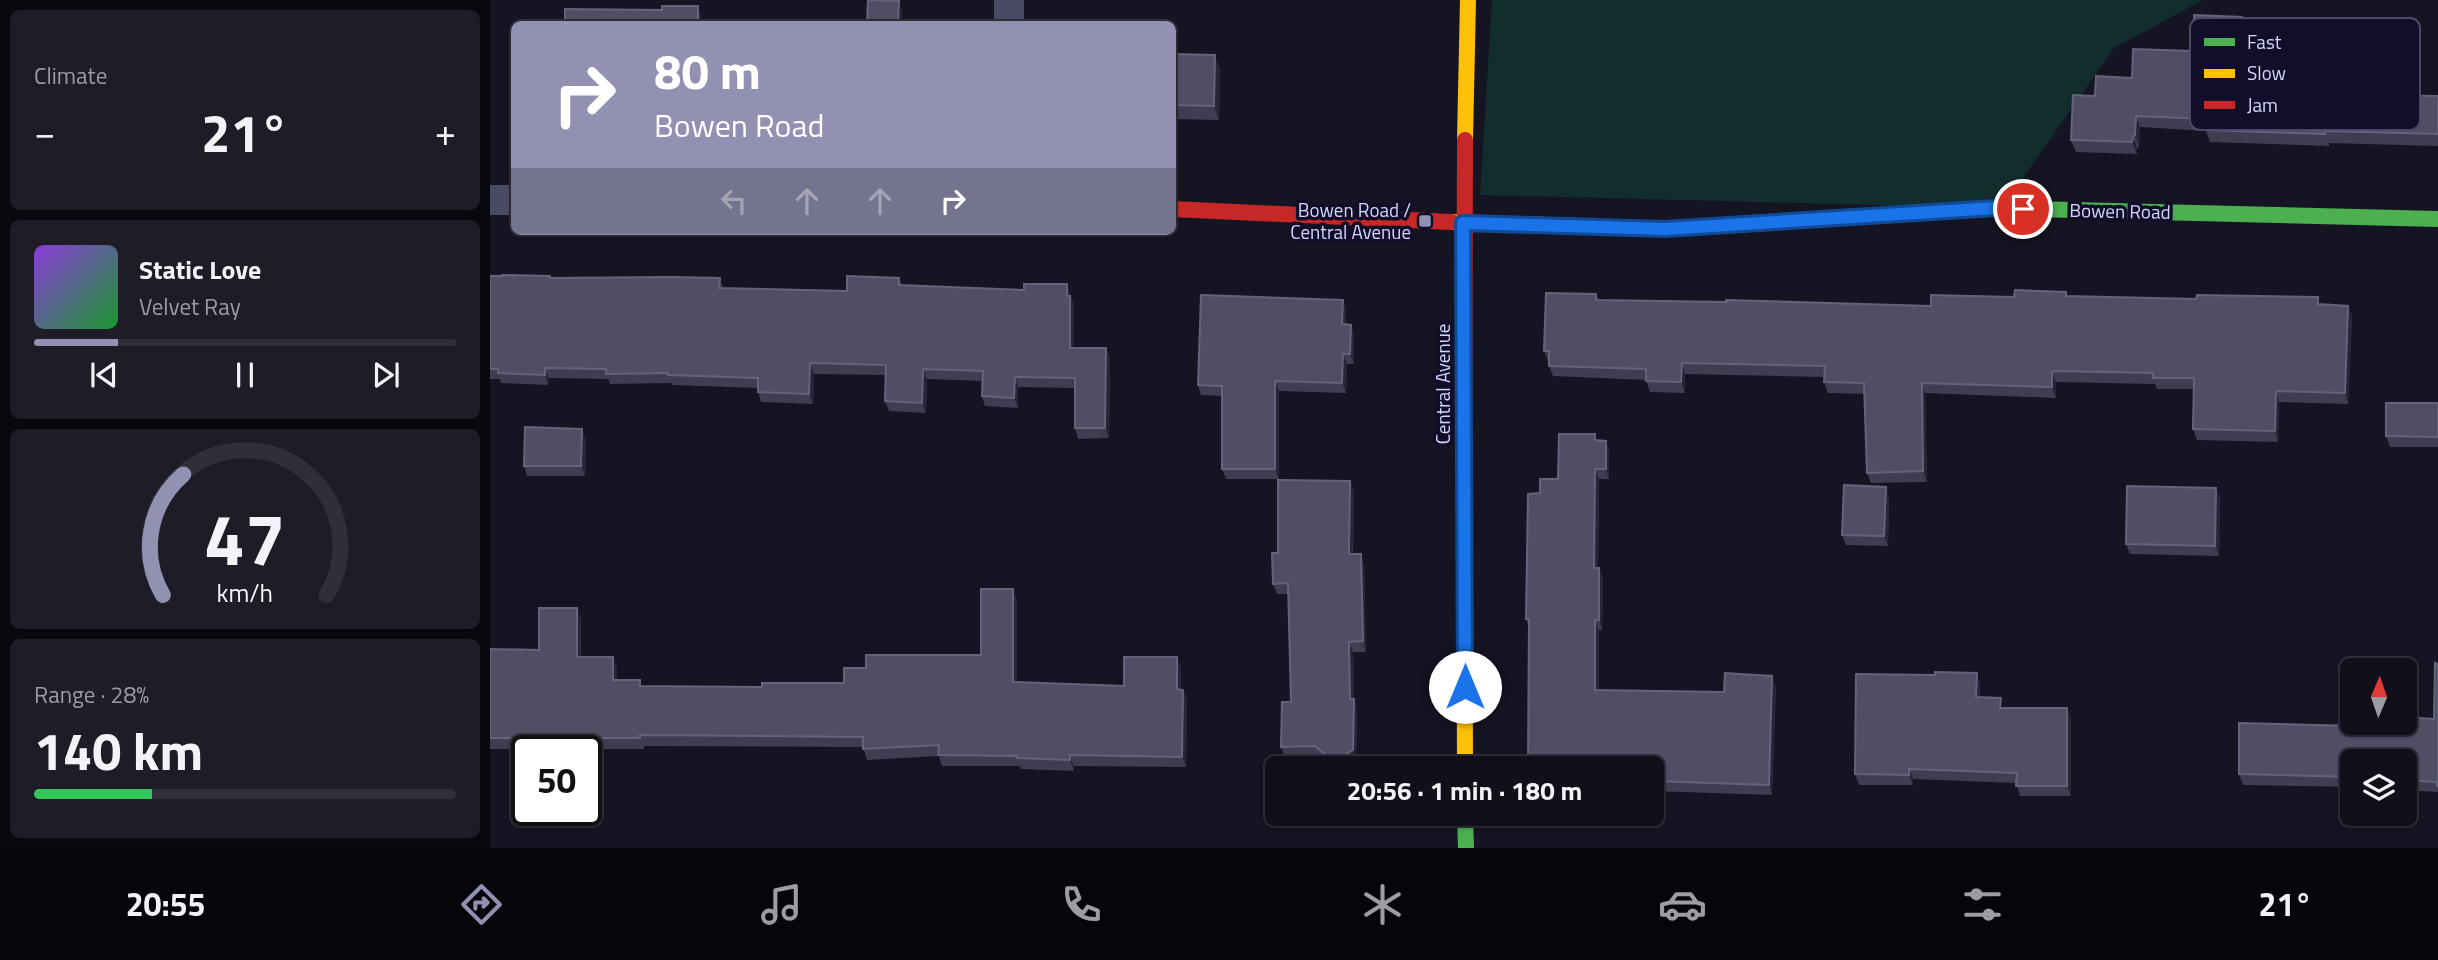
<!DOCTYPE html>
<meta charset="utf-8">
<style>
body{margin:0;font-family:"Titillium Web",sans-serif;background:#1e1d27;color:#f1f3f6;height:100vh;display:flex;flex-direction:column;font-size:26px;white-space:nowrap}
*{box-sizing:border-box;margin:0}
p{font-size:23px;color:#9c9ca2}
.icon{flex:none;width:38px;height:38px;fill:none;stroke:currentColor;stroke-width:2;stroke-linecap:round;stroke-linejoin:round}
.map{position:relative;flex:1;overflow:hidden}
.drawer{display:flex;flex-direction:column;gap:10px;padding:10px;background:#09080e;width:490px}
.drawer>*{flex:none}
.banner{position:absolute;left:21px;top:21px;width:665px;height:214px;border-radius:10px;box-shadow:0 2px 5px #0004,0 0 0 2px #302f39;background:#9291b2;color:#fff;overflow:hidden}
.needle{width:46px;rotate:2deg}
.buttons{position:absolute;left:1850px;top:658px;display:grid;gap:14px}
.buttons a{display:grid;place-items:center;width:77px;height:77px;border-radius:10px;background:#100f1a;box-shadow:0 2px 5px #0004,0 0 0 2px #302f39;font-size:35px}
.speed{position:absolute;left:21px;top:735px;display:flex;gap:14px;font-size:35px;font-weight:700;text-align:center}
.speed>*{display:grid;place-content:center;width:91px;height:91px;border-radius:50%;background:#100f1a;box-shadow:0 2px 5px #0004,0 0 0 2px #302f39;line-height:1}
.speed .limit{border:4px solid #111;border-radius:10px;background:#fff;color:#111}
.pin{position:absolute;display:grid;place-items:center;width:60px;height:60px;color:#fff;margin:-30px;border:4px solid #fff;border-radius:50%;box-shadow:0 2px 7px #0007}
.me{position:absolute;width:77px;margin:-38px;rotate:0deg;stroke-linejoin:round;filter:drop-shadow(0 0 5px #0008)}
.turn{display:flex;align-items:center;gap:24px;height:147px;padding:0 28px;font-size:32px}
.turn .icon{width:91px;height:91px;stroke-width:2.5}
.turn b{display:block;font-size:49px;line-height:60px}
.lanes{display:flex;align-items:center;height:66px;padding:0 28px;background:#0003;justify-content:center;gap:35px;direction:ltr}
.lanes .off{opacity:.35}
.big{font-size:52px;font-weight:700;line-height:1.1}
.drawer .widget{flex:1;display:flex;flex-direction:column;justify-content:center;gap:10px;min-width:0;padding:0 24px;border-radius:10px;background:#1e1d27}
.drawer .dial{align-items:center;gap:0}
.dial svg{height:182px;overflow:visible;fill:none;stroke:#302f39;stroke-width:7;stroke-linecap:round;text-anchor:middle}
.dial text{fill:#f1f3f6;stroke:none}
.song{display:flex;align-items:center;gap:21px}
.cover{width:84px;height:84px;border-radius:10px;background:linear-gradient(135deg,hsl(270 70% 55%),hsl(130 70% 35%))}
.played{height:7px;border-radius:4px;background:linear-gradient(90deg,#9291b2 20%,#302f39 20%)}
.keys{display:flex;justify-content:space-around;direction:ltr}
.heat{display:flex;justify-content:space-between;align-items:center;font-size:38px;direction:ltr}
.charge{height:10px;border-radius:5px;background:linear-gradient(90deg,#34c759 28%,#302f39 0)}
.trip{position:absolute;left:775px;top:756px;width:399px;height:70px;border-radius:10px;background:#100f1a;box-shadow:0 2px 5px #0004,0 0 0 2px #302f39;font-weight:700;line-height:70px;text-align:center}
.tabs{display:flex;height:112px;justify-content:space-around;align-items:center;background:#06060a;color:#9c9ca2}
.tabs .icon{width:49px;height:49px}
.tabs .current{color:#9291b2}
.tabs b{font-size:32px;color:#f1f3f6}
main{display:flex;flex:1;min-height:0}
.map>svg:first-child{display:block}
.green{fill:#122e2c}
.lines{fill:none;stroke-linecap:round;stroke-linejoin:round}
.street{stroke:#494a63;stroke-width:30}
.fast{stroke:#4caf50;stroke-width:16}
.slow{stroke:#ffc107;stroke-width:16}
.jam{stroke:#c62828;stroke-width:16}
.wall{fill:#3e3d51}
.shaded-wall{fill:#272636}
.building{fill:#4f4e64;stroke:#64637c;stroke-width:2}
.route-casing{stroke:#114b97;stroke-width:18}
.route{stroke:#1a73e8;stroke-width:12}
.poi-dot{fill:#9291b2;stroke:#100e28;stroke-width:2.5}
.labels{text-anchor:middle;stroke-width:7;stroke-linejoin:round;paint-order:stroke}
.poi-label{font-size:19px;fill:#d5d5ff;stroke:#100e28;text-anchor:end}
.street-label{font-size:19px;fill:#d5d5ff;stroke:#100e28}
.key{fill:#100e28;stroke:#4b4a68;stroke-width:2}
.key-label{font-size:19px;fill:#d5d5ff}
</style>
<main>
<section class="drawer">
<div class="widget"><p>Climate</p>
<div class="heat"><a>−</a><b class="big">21°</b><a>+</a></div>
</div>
<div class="widget">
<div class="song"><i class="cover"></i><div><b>Static Love</b><p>Velvet Ray</p></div></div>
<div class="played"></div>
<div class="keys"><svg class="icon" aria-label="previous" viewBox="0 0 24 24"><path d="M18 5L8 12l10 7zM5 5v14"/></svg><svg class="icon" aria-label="pause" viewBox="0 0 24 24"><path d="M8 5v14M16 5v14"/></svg><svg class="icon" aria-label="next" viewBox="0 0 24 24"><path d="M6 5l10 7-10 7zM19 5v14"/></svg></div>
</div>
<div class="widget dial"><svg viewBox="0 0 100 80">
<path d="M14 69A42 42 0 1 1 86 69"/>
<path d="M14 69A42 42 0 0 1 23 16" stroke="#9291b2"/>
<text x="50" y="56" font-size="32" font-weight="700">47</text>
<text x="50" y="72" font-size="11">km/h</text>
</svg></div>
<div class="widget"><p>Range · 28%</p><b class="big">140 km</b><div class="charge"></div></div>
</section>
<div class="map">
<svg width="1948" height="848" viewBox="0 0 1948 848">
<rect width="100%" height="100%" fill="#151422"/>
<polygon class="green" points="1002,0 1713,0 1624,48 1512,208 990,195"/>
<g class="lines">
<g class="street">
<polyline points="519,0 519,24"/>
<polyline points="0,200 24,200"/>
</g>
<g class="fast">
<polyline points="1358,217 1505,208 1948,219"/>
<polyline points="975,814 976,848"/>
</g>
<g class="slow">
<polyline points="975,140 978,0"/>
<polyline points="962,222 1175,229 1358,217"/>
<polyline points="974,457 975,768"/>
</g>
<g class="jam">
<polyline points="682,209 962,222"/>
<polyline points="974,457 975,140"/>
</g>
</g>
<g class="wall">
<polygon points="1756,29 1755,80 1836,83 1839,91 1887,95 1948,96 1948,146 1839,143 1839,146 1720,142 1716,131 1650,127 1649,147 1647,148 1647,154 1586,152 1581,140 1605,96 1703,51"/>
<polygon points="682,39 685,46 685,54 730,69 729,120 682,119"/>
<polygon points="0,276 61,278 230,278 233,288 357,291 409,278 412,285 534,290 577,284 584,306 583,348 616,348 620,358 619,438 588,439 585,428 585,388 528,387 528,408 495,406 492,396 492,381 437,379 436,413 399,411 395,401 396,375 324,374 323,404 271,402 268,392 268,388 182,385 181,383 120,384 118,379 59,378 58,385 11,383 10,379 0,379"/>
<polygon points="1576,292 1578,296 1858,306 1862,317 1858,404 1789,402 1788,442 1707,440 1703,429 1704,389 1667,389 1665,384 1566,382 1566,398 1435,393 1437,482 1381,483 1377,473 1375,394 1338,393 1334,382 1334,377 1195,374 1195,393 1160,392 1156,380 1063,376 1059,366 1059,362 1058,361 1054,351 1106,294 1109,300 1441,306"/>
<polygon points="853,300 856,310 856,325 861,325 864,335 864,364 857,364 856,393 789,391 789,479 736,479 732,469 732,396 711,395 708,385"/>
<polygon points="1948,403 1948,447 1900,447 1896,436"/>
<polygon points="96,439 95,476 37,476 34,466"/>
<polygon points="1107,440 1116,441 1119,451 1119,479 1109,479 1108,568 1109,568 1113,578 1112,630 1109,630 1109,690 1234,692 1286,686 1282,795 1162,791 1162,768 1039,627 1036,619 1050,493 1068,479"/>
<polygon points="860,481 864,491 863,554 874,564 876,652 863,652 864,700 867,709 866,760 853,768 843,768 829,756 795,757 791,747 801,702 798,594 787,594 783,584 788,553"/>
<polygon points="1396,487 1399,497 1398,546 1356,545 1352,535"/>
<polygon points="1726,488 1730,498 1729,556 1640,554 1636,544"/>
<polygon points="527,600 527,682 634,686 687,657 691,668 691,690 693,690 697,700 696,767 584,766 584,771 531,769 530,766 452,766 449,756 377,760 373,747 154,746 154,749 0,749 0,649 49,650 91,618 91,657 123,657 127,668 127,680 153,686 272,687 354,683 376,668 491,655"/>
<polygon points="1948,664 1948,792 1914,790 1914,761 1862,761 1862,787 1753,785 1749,774 1944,719"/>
<polygon points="1490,683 1490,697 1514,708 1577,708 1581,718 1581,796 1530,796 1526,783 1423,779 1423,785 1369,785 1365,774"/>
</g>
<g class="shaded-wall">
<polygon points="409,1 412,11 412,24 408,20"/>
<polygon points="208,6 211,16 211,24 208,24"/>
<polygon points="1752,17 1756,29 1755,92 1750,80"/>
<polygon points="682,39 685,46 685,68 682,62"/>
<polygon points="725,55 730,69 729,120 724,106"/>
<polygon points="1646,116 1650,127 1649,147 1645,135"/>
<polygon points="1643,136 1647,148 1647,154 1642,142"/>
<polygon points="577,284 584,306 583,358 580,348"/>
<polygon points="853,300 856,310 855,335 852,324"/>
<polygon points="1858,306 1862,317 1858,404 1855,393"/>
<polygon points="861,325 864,335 864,364 860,354"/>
<polygon points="616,348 620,358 619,438 615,428"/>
<polygon points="853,354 857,364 856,393 852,383"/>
<polygon points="320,363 324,374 323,404 319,394"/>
<polygon points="1192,363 1195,374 1195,393 1191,382"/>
<polygon points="55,368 59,378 58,385 55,375"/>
<polygon points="433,369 437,379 436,413 432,403"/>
<polygon points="1562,371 1566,382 1566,398 1562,387"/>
<polygon points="525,377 528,387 528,408 524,398"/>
<polygon points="785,381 789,391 789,479 785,469"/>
<polygon points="1432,383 1435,393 1437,482 1433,471"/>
<polygon points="1786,391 1789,402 1788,442 1785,431"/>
<polygon points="92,429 96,439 95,476 91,466"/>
<polygon points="1116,441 1119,451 1119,479 1116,469"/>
<polygon points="1105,469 1109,479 1108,578 1104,568"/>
<polygon points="860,481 864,491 862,564 859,554"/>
<polygon points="1396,487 1399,497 1398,546 1394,536"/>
<polygon points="1726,488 1730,498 1729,556 1725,546"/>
<polygon points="871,554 874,564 876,652 873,641"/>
<polygon points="1109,568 1113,578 1112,630 1109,620"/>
<polygon points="523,589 527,600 527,692 523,682"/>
<polygon points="87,608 91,618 90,668 87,657"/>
<polygon points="1105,620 1109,630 1109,700 1105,690"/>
<polygon points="859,642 863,652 864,700 867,709 866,760 853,768 846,768 844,762 860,699"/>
<polygon points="123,657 127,668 127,691 123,680"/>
<polygon points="687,657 691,668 691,700 687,689"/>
<polygon points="1487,673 1490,683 1489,707 1486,697"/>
<polygon points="1282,676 1286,686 1282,795 1279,785"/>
<polygon points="693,690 697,700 696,767 692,757"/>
<polygon points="1577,708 1581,718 1581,796 1577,786"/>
<polygon points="580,755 584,766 584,771 580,760"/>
<polygon points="1419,769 1423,779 1423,785 1419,775"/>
</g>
<g class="building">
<polygon points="378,0 409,1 408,20 419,21 419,24 377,24"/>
<polygon points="172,6 208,6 208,24 223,24 75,24 75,9 172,10"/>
<polygon points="1704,15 1752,17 1750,80 1836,83 1836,91 1886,92 1886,95 1948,96 1948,134 1835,131 1835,134 1716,130 1716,119 1646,116 1645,135 1643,136 1642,142 1581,140 1583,95 1605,96 1606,76 1642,78 1643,49 1703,51"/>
<polygon points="309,23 363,24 309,24"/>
<polygon points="682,54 725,55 724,106 682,105"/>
<polygon points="12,275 60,276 60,278 181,277 230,278 229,288 357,291 357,276 409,278 409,285 534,290 534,284 577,284 577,296 580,296 580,348 616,348 615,428 585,428 585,378 525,377 524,398 492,396 493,371 433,369 432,403 395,401 396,365 320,363 319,394 268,392 268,378 178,375 178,373 116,374 116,369 55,368 55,375 8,373 8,369 0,369 0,276 12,276"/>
<polygon points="1525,290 1576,292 1576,296 1706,299 1707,295 1828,297 1828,304 1858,306 1855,393 1786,391 1785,431 1703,429 1704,378 1663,378 1663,373 1562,371 1562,387 1432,383 1433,471 1377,473 1374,383 1334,382 1335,366 1192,363 1191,382 1156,381 1156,369 1059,366 1059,351 1054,351 1056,293 1106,294 1106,300 1236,302 1236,300 1441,306 1441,295 1524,297"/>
<polygon points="711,295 853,300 852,324 861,325 860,354 853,354 852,383 785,381 785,469 732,469 732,386 708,385"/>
<polygon points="1896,403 1948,403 1948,437 1896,436"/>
<polygon points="35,427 92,429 91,466 34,466"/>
<polygon points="1069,434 1105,434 1105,440 1116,441 1116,469 1105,469 1104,568 1109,568 1109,620 1105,620 1105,690 1234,692 1235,673 1282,676 1279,785 1162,781 1162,768 1038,768 1039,619 1036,619 1038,494 1050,493 1050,479 1068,479"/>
<polygon points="788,480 860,481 859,554 871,554 873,641 859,642 860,699 864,699 863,750 844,762 825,746 791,747 792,702 801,702 798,583 783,584 782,553 788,553"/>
<polygon points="1354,485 1396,487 1394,536 1352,535"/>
<polygon points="1637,486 1726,488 1725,546 1636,544"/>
<polygon points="491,589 523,589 523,682 634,686 634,657 687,657 687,689 693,690 692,757 580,755 580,760 527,758 527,756 448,755 449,745 373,749 373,737 150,735 150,738 0,738 0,649 49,650 49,608 87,608 87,657 123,657 123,680 150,680 150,686 272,687 272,683 354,683 354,668 376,668 376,655 491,655"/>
<polygon points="1945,663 1948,664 1948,786 1947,786 1947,782 1914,780 1914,761 1862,761 1862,777 1749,774 1749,723 1870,726 1870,723 1914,723 1914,717 1944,719"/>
<polygon points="1445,672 1487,673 1486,697 1511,698 1510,708 1577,708 1577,786 1526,786 1527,773 1419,769 1419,775 1365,774 1366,674 1445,675"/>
</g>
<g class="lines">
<defs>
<polyline id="route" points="975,687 973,223 1175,229 1505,208 1533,209"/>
</defs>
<use href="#route" class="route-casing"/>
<use href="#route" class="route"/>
</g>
<rect class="poi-dot" x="928" y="214" width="14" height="14" rx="3.5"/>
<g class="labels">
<g class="poi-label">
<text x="921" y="217">Bowen Road /<tspan x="921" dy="22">Central Avenue</tspan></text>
</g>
<g class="street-label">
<text transform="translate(1630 211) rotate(1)" y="7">Bowen Road</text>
<text transform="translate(953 384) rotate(-90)" y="7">Central Avenue</text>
</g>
</g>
<rect x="1700" y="18" width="230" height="112" rx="10" class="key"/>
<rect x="1714" y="38" width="31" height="8" fill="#4caf50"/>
<rect x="1714" y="69" width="31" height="9" fill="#ffc107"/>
<rect x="1714" y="101" width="31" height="8" fill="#c62828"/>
<g class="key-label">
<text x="1757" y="49">Fast</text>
<text x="1757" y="80">Slow</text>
<text x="1757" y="112">Jam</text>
</g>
</svg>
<div class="buttons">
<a><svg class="needle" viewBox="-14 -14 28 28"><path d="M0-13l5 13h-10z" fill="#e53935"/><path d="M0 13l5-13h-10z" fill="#9c9ca2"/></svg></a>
<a><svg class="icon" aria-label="layers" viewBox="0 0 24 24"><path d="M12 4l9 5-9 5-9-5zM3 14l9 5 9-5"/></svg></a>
</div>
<div class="speed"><div class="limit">50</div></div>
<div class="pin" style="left:1533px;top:209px;background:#d93025"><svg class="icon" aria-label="arrive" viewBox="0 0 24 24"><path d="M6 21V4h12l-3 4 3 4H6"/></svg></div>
<svg class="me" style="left:975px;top:687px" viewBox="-20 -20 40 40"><circle r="19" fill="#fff"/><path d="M0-13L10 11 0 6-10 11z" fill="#1a73e8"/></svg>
<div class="trip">20:56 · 1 min · 180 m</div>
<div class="banner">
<div class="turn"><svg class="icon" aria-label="right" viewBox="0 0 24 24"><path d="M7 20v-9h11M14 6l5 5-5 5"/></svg><div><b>80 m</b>Bowen Road</div></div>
<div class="lanes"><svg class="icon off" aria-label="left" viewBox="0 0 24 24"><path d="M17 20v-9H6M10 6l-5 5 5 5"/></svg><svg class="icon off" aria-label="ahead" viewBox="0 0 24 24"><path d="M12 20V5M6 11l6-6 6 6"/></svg><svg class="icon off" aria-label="ahead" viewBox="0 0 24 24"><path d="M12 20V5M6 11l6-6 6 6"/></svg><svg class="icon" aria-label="right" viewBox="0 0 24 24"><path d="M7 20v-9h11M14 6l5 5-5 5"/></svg></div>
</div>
</div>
</main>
<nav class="tabs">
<b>20:55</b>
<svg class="icon current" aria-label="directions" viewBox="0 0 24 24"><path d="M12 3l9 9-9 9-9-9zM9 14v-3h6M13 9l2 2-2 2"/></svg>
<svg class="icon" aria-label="music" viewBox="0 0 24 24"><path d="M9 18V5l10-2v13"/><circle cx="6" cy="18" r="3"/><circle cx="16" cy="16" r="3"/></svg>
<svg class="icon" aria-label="phone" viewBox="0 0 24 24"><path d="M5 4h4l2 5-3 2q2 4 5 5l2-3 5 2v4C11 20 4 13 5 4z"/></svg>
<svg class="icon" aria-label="climate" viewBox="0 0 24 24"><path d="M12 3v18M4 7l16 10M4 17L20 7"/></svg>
<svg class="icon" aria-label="car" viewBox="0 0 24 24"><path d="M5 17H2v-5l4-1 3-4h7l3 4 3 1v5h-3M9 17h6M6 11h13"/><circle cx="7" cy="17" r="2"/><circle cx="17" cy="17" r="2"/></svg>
<svg class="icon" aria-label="filters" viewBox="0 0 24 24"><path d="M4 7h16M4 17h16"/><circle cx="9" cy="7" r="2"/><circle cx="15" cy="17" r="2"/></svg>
<b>21°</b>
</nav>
